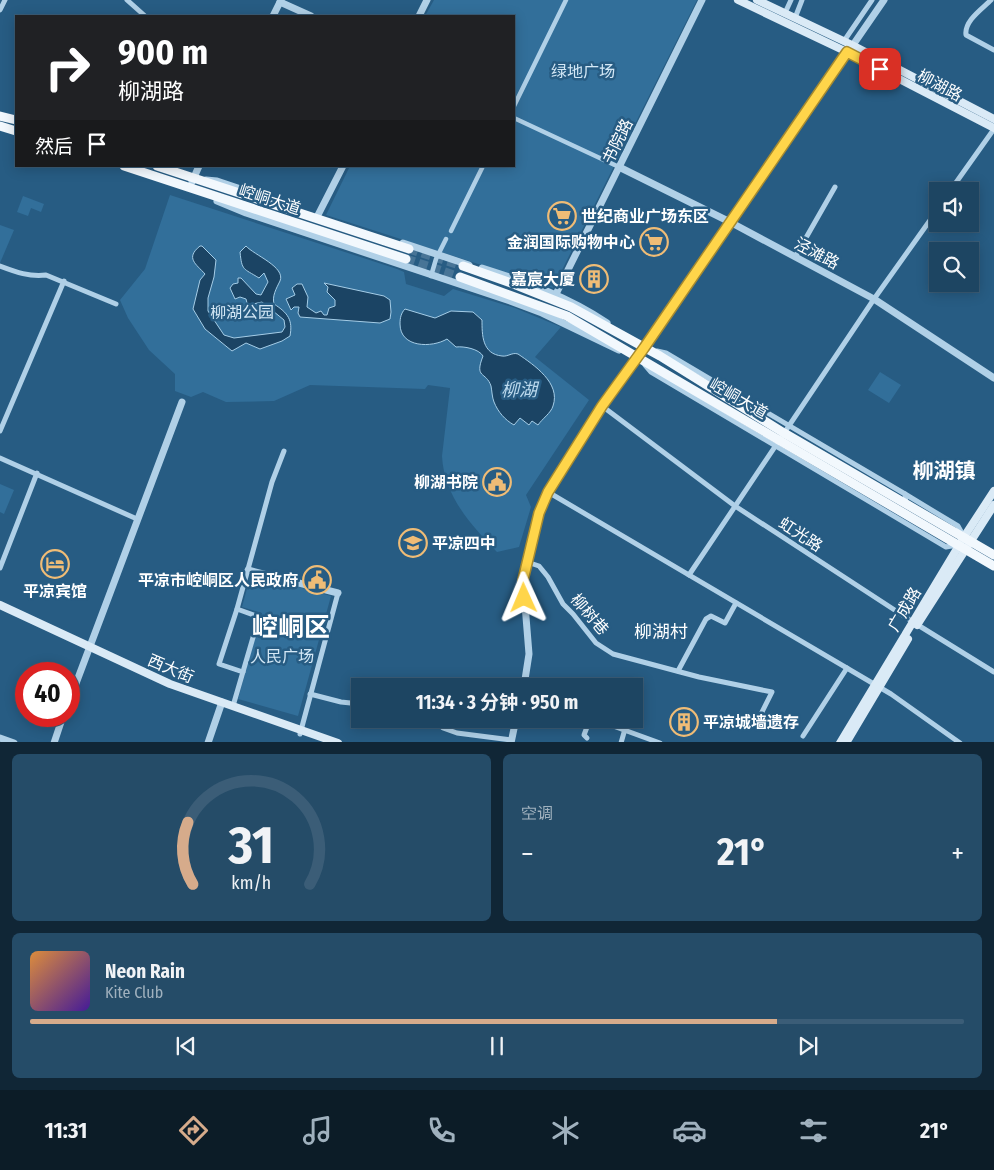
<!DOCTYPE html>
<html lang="zh">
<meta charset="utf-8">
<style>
body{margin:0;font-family:"Fira Sans Condensed","Noto Sans SC",sans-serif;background:#254c68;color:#f1f3f6;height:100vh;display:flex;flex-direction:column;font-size:19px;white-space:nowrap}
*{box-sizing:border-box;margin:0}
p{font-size:16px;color:#a0b1be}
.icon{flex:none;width:28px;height:28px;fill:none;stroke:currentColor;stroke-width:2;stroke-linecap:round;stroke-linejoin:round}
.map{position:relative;height:742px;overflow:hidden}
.details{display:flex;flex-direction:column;gap:12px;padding:12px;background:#102636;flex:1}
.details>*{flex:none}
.top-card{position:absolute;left:15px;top:15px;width:500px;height:152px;border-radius:0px;box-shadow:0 2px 12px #0003,0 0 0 1px #3b5d77;background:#202124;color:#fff;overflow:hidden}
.tools{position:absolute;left:929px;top:182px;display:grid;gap:10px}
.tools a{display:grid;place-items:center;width:50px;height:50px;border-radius:0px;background:#1d4562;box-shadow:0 2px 12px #0003,0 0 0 1px #3b5d77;font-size:25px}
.speed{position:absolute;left:15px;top:662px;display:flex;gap:10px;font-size:25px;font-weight:700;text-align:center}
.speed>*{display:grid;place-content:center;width:65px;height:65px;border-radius:50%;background:#1d4562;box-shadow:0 2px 12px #0003,0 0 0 1px #3b5d77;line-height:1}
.speed .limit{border:8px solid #d22;background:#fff;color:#111}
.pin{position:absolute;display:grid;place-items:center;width:42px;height:42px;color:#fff;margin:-21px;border-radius:10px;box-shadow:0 2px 8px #0006}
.me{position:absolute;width:55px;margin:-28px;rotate:359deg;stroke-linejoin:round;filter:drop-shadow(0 0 4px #0008)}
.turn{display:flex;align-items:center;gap:18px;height:105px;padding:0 20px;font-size:22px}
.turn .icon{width:65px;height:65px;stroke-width:2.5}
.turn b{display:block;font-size:35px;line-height:42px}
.then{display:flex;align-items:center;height:48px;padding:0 20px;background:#0003;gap:10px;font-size:19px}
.big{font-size:38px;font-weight:700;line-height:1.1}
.details .widget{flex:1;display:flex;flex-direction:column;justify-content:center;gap:8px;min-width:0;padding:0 18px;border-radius:8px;background:#254c68}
.details .dial{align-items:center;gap:0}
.dial svg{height:130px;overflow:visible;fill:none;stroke:#3b5d77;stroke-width:7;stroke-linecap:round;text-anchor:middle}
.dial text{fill:#f1f3f6;stroke:none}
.song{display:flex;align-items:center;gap:15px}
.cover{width:60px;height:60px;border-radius:8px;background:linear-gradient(135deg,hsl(30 70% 55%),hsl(260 70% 35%))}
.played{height:5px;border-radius:2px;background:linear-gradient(90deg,#d6ab8b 80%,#3b5d77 80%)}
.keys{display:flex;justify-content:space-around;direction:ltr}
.heat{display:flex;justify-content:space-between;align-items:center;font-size:28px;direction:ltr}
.details .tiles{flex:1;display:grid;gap:12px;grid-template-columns:1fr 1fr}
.widget:last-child{grid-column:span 2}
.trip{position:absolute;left:351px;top:678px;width:292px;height:50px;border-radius:0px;background:#1d4562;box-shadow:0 2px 12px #0003,0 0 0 1px #3b5d77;font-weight:700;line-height:50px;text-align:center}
.dock{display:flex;height:80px;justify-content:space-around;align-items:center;background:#0c1c27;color:#a0b1be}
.dock .icon{width:35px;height:35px}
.dock .selected{color:#d6ab8b}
.dock b{font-size:22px;color:#f1f3f6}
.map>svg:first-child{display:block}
.green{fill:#326f9a}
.water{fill:#1b4464;stroke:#a5cde7}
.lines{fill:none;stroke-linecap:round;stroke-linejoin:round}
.primary-tunnel{stroke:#477496;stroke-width:9;stroke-dasharray:9 4.5;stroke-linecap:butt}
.pedestrian{stroke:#b0d0e7;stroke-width:4.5}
.minor{stroke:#b0d0e7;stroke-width:5}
.tertiary{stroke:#b0d0e7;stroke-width:7}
.secondary{stroke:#daeaf6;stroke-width:8}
.primary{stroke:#f2f8fd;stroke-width:9}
.route-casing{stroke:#a68a30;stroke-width:12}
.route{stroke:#ffd54a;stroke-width:9}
.labels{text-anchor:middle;stroke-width:5;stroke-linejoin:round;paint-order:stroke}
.park-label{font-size:16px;fill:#d4e8f6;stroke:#275c83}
.street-label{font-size:16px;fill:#fff;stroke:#275c83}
.poi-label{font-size:16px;font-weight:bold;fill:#fff;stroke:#275c83;text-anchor:end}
.water-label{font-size:18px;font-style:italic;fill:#bcdaee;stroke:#275c83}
.neighbourhood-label{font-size:18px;fill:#fff;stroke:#275c83}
.district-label{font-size:21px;font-weight:bold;fill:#fff;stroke:#275c83}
.town-label{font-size:26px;font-weight:bold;fill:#fff;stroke:#275c83}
</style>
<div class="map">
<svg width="994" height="743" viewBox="0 0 994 743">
<rect width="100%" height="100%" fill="#275c83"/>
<g class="green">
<polygon points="434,0 697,0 553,288 326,215 350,166 514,166 514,16 425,16"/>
<path d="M170,195L397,269L404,272L406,284L444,296L453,289L515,308L561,327L535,357L589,400L526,495L531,507L519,547L497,552C471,525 444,496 442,456L450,388L428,385L425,389L310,385L274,401L226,402L203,392L191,397L175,391V374L149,350L128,318L120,300L145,269Z"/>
<polygon points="23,196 44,204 41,212 31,208 28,216 17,212"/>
<polygon points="0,225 14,230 0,263"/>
<polygon points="880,372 901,385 889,403 868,390"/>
<polygon points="0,484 14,490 4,514 0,512"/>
<polygon points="251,574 331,596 298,716 238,699 262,613 242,607"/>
</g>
<g class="water">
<path d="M200,246H202L216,260L214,277L208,298V311L224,335L234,338L282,332L285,327L284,320L262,302L253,304L246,315L239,318L234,316L232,309L236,305L243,307L247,303L246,299L240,297L235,299L230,288L233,284L238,283V278H241L256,294L261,295L268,282L264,273L259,278C243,268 242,271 240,252L246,246C254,255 286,267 280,281C276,289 272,296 274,304C288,313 293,320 290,336L282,341L260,349L246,343L232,351L205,329L193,309L200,280L205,274C196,264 185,258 200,246Z"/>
<polygon points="324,283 384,296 390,300 391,312 390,319 380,323 300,317 298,313 299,307 294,307 291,310 286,299 295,295 292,288 297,284 302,284 308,297 307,307 316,313 321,311 324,315 327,315 329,308 335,306 335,300 327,292 328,287"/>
<path d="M405,309L435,318L451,311L473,312L482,320C482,335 482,354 502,356C508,357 512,352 518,354C534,365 561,383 553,406C551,413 542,419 538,425L532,421L529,425L520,418L514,425C505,420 498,412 494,402C492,397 492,391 491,386C486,371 474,379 483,356C479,349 464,346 456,347L447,339C432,348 400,348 400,324C400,318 401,313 405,309Z"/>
</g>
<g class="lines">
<g class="primary-tunnel">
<polyline points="409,249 463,266"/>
<polyline points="406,259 460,277"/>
</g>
<g class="pedestrian">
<polyline points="514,106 566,0"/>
<polyline points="514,118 619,167"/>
<polyline points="451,231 483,166"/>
<polyline points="431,276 436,259 446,239"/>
<polyline points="259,617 326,636"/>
</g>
<g class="minor">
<polyline points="127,0 145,16"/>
<path d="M991,0C982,9 964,21 966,35L994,50"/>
<polyline points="0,10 5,0"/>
<polyline points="785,13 791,0"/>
<polyline points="795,18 802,0"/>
<polyline points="844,41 872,0"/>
<polyline points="950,191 994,129"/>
<polyline points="795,257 835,187"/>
<path d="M0,266C16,272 29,277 46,275L116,304"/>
<polyline points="657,351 666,353 905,494 906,503"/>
<polyline points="645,365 651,372 946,547 957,545"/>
<polyline points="602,406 735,506 913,622 994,672"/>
<polyline points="0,431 64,281"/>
<polyline points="0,458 137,519"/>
<polyline points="548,492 891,694 960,743"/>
<polyline points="905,494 958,526 963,535"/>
<polyline points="527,562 539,566 548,577 563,604 573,614 596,643 613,654 699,677 772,692 760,716"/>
<polyline points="0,568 37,473"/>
<polyline points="689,575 874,299 938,209"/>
<polyline points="678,671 706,619 711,616 725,623 736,603"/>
<polyline points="243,672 219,664 237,609 272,482 284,451"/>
<polyline points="310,694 341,702 360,704"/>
<polyline points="233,706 259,617 237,609"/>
<polyline points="434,719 443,728 457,733 511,740"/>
<polyline points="594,719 660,743"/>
<polyline points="300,734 338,593"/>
<polyline points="803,736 847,668"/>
<polyline points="587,738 584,735 590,719"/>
<polyline points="621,743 625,729"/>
</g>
<g class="tertiary">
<polyline points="280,2 311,16"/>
<polyline points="273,16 281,0"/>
<polyline points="419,16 427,0"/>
<polyline points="619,167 730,222 874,299 994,378"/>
<polyline points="206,180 217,181 291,206"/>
<polyline points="192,182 199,166"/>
<polyline points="217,201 246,213 510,301 542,313 619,350"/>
<polyline points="318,215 343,166"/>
<polyline points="403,243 469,265"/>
<path d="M482,268C526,282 569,297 607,323"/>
<polyline points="556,294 702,0"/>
<polyline points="248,570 338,593"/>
<polyline points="524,686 529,654 523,580 539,513 548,492 602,406 644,348 884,0"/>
<polyline points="69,702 182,402"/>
<polyline points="0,738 14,743"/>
<polyline points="54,743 63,716"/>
<polyline points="208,743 222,702"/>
<polyline points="511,743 516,719"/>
</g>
<g class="secondary">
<polyline points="738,0 847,52 994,128"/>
<polyline points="757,0 852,45 994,119"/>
<polyline points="0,605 170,684 338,743"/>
<polyline points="917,625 994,505"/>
<polyline points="840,743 964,537 994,491"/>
<polyline points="846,743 908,639"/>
</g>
<g class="primary">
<polyline points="0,116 16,120"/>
<polyline points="0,126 16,131"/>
<polyline points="124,166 406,259"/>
<polyline points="157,166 409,249"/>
<polyline points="463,266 511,283 571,307 660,356 784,433 994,555"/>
<polyline points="460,277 567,316 994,566"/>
</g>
</g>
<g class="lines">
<defs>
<polyline id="route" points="524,598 523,580 539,513 548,492 602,406 644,348 847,52 880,69"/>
</defs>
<use href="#route" class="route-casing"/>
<use href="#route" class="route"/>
</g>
<defs>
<symbol id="supermarket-ring" viewBox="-11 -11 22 22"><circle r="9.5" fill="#275c83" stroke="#efbc76" stroke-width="1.5"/><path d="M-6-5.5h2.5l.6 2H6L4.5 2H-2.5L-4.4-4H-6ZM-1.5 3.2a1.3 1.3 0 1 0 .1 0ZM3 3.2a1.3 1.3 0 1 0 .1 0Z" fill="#efbc76"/></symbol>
<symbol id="building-ring" viewBox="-11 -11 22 22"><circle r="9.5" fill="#275c83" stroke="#efbc76" stroke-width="1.5"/><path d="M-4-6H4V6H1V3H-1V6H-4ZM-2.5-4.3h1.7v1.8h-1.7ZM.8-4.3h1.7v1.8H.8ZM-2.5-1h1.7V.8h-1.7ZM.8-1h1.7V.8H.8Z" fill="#efbc76"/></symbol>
<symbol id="civic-ring" viewBox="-11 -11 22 22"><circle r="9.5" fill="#275c83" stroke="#efbc76" stroke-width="1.5"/><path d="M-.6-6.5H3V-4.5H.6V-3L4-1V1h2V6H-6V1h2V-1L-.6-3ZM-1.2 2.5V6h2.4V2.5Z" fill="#efbc76"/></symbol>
<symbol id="school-ring" viewBox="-11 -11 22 22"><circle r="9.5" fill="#275c83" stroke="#efbc76" stroke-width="1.5"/><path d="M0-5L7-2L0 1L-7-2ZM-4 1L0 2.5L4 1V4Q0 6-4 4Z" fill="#efbc76"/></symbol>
<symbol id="hotel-ring" viewBox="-11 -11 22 22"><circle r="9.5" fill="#275c83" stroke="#efbc76" stroke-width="1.5"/><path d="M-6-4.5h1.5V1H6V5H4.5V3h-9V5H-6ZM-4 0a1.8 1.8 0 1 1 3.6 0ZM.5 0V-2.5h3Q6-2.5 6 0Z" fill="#efbc76"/></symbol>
</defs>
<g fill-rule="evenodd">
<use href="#supermarket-ring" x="546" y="200" width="32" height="32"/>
<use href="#supermarket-ring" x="638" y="226" width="32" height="32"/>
<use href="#building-ring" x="578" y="263" width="32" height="32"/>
<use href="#civic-ring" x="481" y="466" width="32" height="32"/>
<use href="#school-ring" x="397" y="527" width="32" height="32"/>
<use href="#hotel-ring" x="39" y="548" width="32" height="32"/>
<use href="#civic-ring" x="301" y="564" width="32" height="32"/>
<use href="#building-ring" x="668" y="706" width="32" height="32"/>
</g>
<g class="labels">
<g class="park-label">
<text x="583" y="77">绿地广场</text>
<text x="242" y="318">柳湖公园</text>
<text x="282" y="662">人民广场</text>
</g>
<g class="street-label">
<text transform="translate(940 85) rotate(28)" y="6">柳湖路</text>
<text transform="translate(617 141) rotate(-64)" y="6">书院路</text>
<text transform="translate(270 199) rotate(18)" y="6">崆峒大道</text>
<text transform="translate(817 253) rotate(28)" y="6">泾滩路</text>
<text transform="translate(739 398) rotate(30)" y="6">崆峒大道</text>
<text transform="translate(801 534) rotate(33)" y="6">虹光路</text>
<text transform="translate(904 609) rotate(-59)" y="6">广成路</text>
<text transform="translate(590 614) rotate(49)" y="6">柳树巷</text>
<text transform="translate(171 668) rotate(23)" y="6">西大街</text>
</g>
<g class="poi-label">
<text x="581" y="222" text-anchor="start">世纪商业广场东区</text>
<text x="635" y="248">金润国际购物中心</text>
<text x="575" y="285">嘉宸大厦</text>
<text x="478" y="488">柳湖书院</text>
<text x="432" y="549" text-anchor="start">平凉四中</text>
<text x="298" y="586">平凉市崆峒区人民政府</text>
<text x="55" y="597" text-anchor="middle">平凉宾馆</text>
<text x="703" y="728" text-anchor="start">平凉城墙遗存</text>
</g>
<g class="water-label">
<text x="519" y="396">柳湖</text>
</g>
<g class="neighbourhood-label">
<text x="661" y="638">柳湖村</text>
</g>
<g class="district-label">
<text x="944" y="478">柳湖镇</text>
</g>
<g class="town-label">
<text x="291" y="636">崆峒区</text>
</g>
</g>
</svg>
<div class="tools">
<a><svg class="icon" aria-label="sound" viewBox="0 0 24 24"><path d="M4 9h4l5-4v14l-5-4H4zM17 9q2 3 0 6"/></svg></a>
<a><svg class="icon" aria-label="search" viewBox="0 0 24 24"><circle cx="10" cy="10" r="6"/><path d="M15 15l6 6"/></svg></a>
</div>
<div class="speed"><div class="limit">40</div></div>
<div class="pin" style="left:880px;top:69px;background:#d93025"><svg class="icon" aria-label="arrive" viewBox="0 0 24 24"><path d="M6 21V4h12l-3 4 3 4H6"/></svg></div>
<svg class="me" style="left:524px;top:598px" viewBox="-20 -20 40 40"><path d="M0-17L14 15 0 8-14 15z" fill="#ffd54a" stroke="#fff" stroke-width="4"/></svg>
<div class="trip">11:34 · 3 分钟 · 950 m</div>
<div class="top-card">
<div class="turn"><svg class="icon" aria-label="right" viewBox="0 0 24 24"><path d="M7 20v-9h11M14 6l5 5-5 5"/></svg><div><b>900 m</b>柳湖路</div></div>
<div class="then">然后<svg class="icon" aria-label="arrive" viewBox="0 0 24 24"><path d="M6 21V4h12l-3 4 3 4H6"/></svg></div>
</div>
</div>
<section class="details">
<div class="tiles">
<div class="widget dial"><svg viewBox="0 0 100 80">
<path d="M14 69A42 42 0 1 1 86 69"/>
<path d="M14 69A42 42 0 0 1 11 31" stroke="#d6ab8b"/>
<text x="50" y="56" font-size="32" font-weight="700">31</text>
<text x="50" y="72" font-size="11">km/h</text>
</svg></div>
<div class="widget"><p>空调</p>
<div class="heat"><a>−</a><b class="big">21°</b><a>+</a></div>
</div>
<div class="widget">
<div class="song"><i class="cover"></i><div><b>Neon Rain</b><p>Kite Club</p></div></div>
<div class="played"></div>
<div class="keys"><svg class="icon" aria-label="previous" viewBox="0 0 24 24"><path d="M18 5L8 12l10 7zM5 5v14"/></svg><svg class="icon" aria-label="pause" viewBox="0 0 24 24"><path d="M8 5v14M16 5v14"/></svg><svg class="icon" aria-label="next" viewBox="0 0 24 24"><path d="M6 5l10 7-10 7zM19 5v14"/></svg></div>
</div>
</div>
</section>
<nav class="dock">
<b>11:31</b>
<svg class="icon selected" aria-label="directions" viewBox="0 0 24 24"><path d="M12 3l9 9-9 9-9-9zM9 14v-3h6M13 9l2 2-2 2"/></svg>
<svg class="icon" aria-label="music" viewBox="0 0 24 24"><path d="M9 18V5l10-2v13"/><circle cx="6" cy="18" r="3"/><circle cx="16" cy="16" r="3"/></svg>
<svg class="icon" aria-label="phone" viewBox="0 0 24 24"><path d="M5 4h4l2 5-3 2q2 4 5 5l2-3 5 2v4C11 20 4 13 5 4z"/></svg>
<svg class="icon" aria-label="climate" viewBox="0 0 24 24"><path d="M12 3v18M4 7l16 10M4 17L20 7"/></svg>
<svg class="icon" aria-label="car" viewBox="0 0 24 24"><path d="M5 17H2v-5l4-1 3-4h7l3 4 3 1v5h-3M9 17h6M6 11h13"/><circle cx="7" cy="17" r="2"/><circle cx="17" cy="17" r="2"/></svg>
<svg class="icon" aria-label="filters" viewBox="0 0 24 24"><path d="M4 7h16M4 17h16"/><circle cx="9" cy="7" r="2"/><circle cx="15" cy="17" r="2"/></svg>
<b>21°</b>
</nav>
